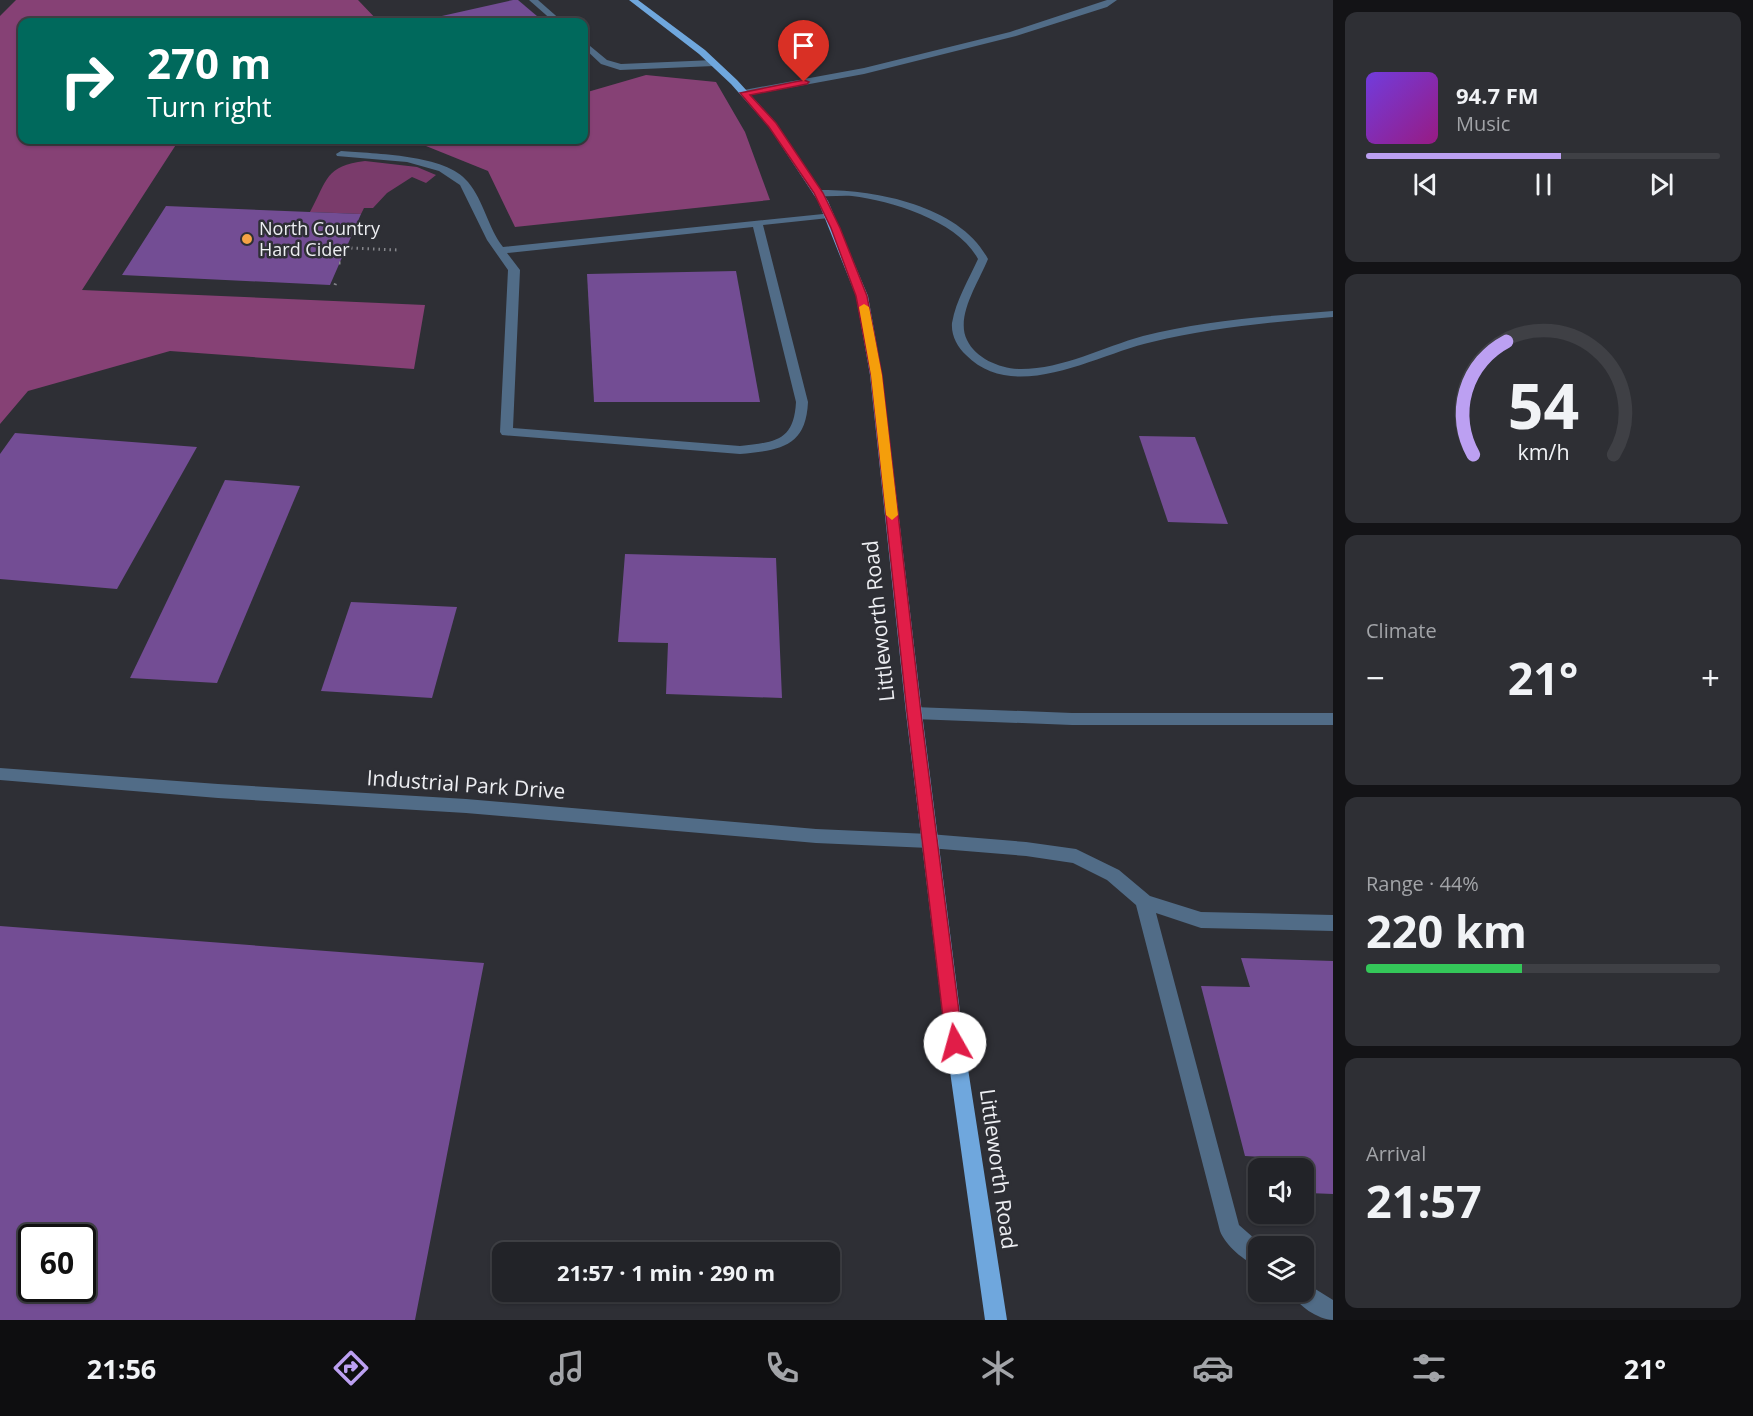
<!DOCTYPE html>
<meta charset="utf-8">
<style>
body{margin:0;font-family:"Open Sans",sans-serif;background:#2e2f34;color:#f1f3f6;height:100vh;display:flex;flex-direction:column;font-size:22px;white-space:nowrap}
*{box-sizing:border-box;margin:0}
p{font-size:20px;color:#a2a4a8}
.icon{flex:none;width:33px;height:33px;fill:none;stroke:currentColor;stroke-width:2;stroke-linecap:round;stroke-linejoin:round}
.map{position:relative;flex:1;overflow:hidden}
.panel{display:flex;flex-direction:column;gap:12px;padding:12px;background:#131316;width:420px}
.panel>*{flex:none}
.guide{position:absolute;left:18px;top:18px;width:570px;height:126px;border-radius:12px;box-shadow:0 2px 4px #0004,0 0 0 2px #3f4045;background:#00695c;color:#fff;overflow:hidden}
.controls{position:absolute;left:1248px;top:1158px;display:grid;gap:12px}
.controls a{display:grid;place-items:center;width:66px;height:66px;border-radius:12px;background:#222328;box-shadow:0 2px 4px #0004,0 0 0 2px #3f4045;font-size:30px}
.speed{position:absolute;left:18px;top:1224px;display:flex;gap:12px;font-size:30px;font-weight:700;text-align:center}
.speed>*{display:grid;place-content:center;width:78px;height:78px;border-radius:50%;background:#222328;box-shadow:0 2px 4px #0004,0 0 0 2px #3f4045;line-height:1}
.speed .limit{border:3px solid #111;border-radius:9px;background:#fff;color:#111}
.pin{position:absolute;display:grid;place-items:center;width:51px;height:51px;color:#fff;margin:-62px -26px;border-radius:50% 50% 50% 0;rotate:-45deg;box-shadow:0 0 6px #0007}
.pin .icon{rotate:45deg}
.me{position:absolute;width:66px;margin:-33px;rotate:353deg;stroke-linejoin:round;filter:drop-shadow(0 0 4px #0008)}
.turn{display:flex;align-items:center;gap:21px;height:126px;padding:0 30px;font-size:27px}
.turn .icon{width:78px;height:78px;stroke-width:2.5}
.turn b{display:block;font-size:42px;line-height:51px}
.big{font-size:45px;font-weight:700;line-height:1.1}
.panel .card{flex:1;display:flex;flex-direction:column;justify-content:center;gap:9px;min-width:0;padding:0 21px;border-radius:12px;background:#2e2f34}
.panel .dial{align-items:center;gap:0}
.dial svg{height:156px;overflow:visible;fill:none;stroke:#3f4045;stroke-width:7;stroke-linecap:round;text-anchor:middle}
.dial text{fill:#f1f3f6;stroke:none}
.song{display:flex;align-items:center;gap:18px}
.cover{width:72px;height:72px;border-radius:9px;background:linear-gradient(135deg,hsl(260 70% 55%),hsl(310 70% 35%))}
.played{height:6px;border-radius:3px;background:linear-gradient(90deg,#bca0f2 55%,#3f4045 55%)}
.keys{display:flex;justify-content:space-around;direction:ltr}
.heat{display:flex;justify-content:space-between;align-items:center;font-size:33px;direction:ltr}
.charge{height:9px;border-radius:4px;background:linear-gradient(90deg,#34c759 44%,#3f4045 0)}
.trip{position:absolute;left:492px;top:1242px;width:348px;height:60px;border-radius:12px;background:#222328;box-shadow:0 2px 4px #0004,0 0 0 2px #3f4045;font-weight:700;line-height:60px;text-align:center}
.tab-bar{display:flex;height:96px;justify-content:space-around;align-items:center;background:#0e0e10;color:#a2a4a8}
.tab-bar .icon{width:42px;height:42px}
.tab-bar .on{color:#bca0f2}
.tab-bar b{font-size:27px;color:#f1f3f6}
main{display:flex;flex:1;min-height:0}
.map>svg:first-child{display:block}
.green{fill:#7a3b6b}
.forest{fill:#864175}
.building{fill:#734d94;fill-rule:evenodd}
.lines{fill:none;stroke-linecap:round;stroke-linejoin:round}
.path{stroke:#86878c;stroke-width:3;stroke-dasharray:1.5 4;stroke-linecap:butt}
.service{fill:#516c87;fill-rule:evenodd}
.minor{fill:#516c87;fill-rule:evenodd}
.primary{fill:#6fa7dd;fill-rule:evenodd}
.route{fill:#e11d48;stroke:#92132f;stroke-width:1.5}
.slow{fill:#f59e0b}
.poi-dot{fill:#f5a345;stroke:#2e2f35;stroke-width:2}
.labels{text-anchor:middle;stroke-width:5;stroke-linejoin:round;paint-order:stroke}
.far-poi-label{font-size:18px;fill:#edeef2;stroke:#2e2f35;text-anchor:start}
.street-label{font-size:21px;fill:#edeef2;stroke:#2e2f35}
</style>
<main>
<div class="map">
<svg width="1333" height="1320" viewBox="0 0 1333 1320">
<rect width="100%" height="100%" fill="#2e2f35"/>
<path class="green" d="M365,161L417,167L436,175L426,183L412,177L387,193L373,208H364L361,214L310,212C328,179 325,166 365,161Z"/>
<g class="forest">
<polygon points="16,0 358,0 379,22 22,22 22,140 179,140 82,290 425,305 414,369 170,351 28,391 0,424 0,16"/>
<polygon points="646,75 716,82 745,132 770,200 515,227 488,171 426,146 394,140 584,140 584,93"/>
</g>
<g class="building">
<polygon points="513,0 518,0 544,22 415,22"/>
<polygon points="166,206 310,212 361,214 330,285 122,275"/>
<polygon points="736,271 760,402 594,402 587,274"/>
<polygon points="15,433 197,447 117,589 0,579 0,454"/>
<polygon points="1139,436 1195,437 1228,524 1168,522"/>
<polygon points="225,480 300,486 217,683 130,678"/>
<polygon points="625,554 776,558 782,698 666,694 668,643 618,642"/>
<polygon points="351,602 457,607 432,698 321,691"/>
<path d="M0,926L484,963L415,1320H0ZM32,1238H82V1288H32Z"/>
<polygon points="1241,958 1333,961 1333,1194 1308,1193 1304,1168 1301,1168 1298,1159 1245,1156 1201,986 1250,987"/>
</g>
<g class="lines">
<g class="path">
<polyline points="351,248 398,250"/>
<polyline points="339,263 344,263"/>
<polyline points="335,285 336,282"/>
</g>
<g class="service">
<polygon points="529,0 538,0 563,22 554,22"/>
<polygon points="1107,0 1117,0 1107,7 1016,36 864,74 744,96 739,93 744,90 864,68 1010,32"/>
<polygon points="584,41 607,60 621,64 714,60 718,63 714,66 620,70 601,64 584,48"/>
<path d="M341,151C375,154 446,154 468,182C484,201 488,228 503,247L833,213L834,215L829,218L763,225L808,402C806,448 779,450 740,454L502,435L500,432L508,270L487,240L460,185L439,171L407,162L337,156L336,154ZM753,227L796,402C794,442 774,442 740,446L513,428L520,270L507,253Z"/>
<path d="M818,190C873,189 960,205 988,259C979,282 955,316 967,340C976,359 1001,369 1021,369C1063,369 1103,347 1143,336C1205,320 1270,316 1333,311V317C1272,322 1211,328 1152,342C1097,354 1015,405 966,355C957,347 951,335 952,323C956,300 969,279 978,259C958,221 892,201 852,196C839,195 826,198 814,195L813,193Z"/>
<polygon points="914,707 1072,713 1333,713 1333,725 1072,725 914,719 909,717 906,713 909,709"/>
<path d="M929,834L1026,842L1076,849L1119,870L1150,896L1201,912L1333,915V931L1201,928L1156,913L1239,1225L1263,1246H1258V1266C1245,1262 1225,1245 1220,1231L1136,905L1107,880L1073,863L1026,856L929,848L923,846L921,841L923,836Z"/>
<path d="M1304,1282L1333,1300V1320C1319,1320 1296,1305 1292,1292H1304Z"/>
</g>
<polygon class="minor" points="0,768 218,784 466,799 816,829 929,834 935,836 937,841 935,846 929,848 816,843 466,813 218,798 0,780"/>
<polygon class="primary" points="629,0 638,0 705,50 737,80 776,123 828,201 868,296 882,375 922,713 964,1043 1007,1320 985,1320 946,1043 906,713 870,375 856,296 818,201 769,127 731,84 699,54"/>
</g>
<polygon class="route" points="804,80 809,82 807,84 750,95 776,123 823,193 840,228 867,296 882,375 921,713 963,1043 961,1048 955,1051 949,1048 946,1043 907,713 871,375 856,296 831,228 814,193 769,127 740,93"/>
<polygon class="slow" points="864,304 869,307 882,375 898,515 892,520 886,515 871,375 859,307"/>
<circle class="poi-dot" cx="247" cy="239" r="6"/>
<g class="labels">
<g class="far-poi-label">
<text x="259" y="235">North Country<tspan x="259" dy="21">Hard Cider</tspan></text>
</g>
<g class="street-label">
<text transform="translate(879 621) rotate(-96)" y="7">Littleworth Road</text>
<text transform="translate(466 785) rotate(4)" y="7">Industrial Park Drive</text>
<text transform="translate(998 1169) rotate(82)" y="7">Littleworth Road</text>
</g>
</g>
</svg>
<div class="controls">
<a><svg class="icon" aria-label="sound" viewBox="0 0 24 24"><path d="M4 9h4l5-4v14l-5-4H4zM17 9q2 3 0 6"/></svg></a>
<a><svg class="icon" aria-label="layers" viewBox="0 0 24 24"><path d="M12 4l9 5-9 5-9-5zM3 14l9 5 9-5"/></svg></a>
</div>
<div class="speed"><div class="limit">60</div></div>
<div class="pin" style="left:804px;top:82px;background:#d93025"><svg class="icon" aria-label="arrive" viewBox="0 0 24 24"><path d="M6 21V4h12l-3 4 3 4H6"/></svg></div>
<svg class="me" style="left:955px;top:1043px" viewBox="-20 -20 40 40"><circle r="19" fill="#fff"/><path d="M0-13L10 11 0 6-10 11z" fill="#e11d48"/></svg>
<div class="trip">21:57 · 1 min · 290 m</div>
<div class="guide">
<div class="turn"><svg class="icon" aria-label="right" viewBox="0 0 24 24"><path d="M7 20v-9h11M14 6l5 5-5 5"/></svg><div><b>270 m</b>Turn right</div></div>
</div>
</div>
<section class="panel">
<div class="card">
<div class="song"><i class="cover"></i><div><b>94.7 FM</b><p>Music</p></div></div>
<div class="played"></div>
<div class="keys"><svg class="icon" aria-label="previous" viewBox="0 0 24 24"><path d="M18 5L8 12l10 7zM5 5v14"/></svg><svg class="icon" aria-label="pause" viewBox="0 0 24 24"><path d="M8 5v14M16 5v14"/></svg><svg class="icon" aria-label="next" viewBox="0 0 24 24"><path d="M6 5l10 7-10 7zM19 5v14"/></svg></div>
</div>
<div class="card dial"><svg viewBox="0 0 100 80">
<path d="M14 69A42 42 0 1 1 86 69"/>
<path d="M14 69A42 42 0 0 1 31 11" stroke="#bca0f2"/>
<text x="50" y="56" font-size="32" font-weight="700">54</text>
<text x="50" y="72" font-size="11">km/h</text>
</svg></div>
<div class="card"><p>Climate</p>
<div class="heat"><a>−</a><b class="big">21°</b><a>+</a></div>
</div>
<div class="card"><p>Range · 44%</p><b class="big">220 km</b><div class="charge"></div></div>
<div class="card"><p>Arrival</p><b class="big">21:57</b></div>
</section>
</main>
<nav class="tab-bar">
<b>21:56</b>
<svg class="icon on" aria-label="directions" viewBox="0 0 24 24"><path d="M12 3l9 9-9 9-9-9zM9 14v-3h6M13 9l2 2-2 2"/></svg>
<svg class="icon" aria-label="music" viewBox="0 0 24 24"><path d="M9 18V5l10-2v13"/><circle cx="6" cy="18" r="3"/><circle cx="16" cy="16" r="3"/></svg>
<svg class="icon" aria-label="phone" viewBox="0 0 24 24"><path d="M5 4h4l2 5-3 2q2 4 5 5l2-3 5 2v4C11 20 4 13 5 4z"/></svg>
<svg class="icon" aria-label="climate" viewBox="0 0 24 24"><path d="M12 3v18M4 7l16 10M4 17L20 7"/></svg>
<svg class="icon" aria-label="car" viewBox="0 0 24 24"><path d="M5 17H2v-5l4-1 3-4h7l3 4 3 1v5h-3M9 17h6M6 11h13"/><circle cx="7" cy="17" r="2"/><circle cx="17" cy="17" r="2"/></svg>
<svg class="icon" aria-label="filters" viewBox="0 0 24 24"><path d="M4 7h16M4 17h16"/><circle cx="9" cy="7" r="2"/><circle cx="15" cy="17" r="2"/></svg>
<b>21°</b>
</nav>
